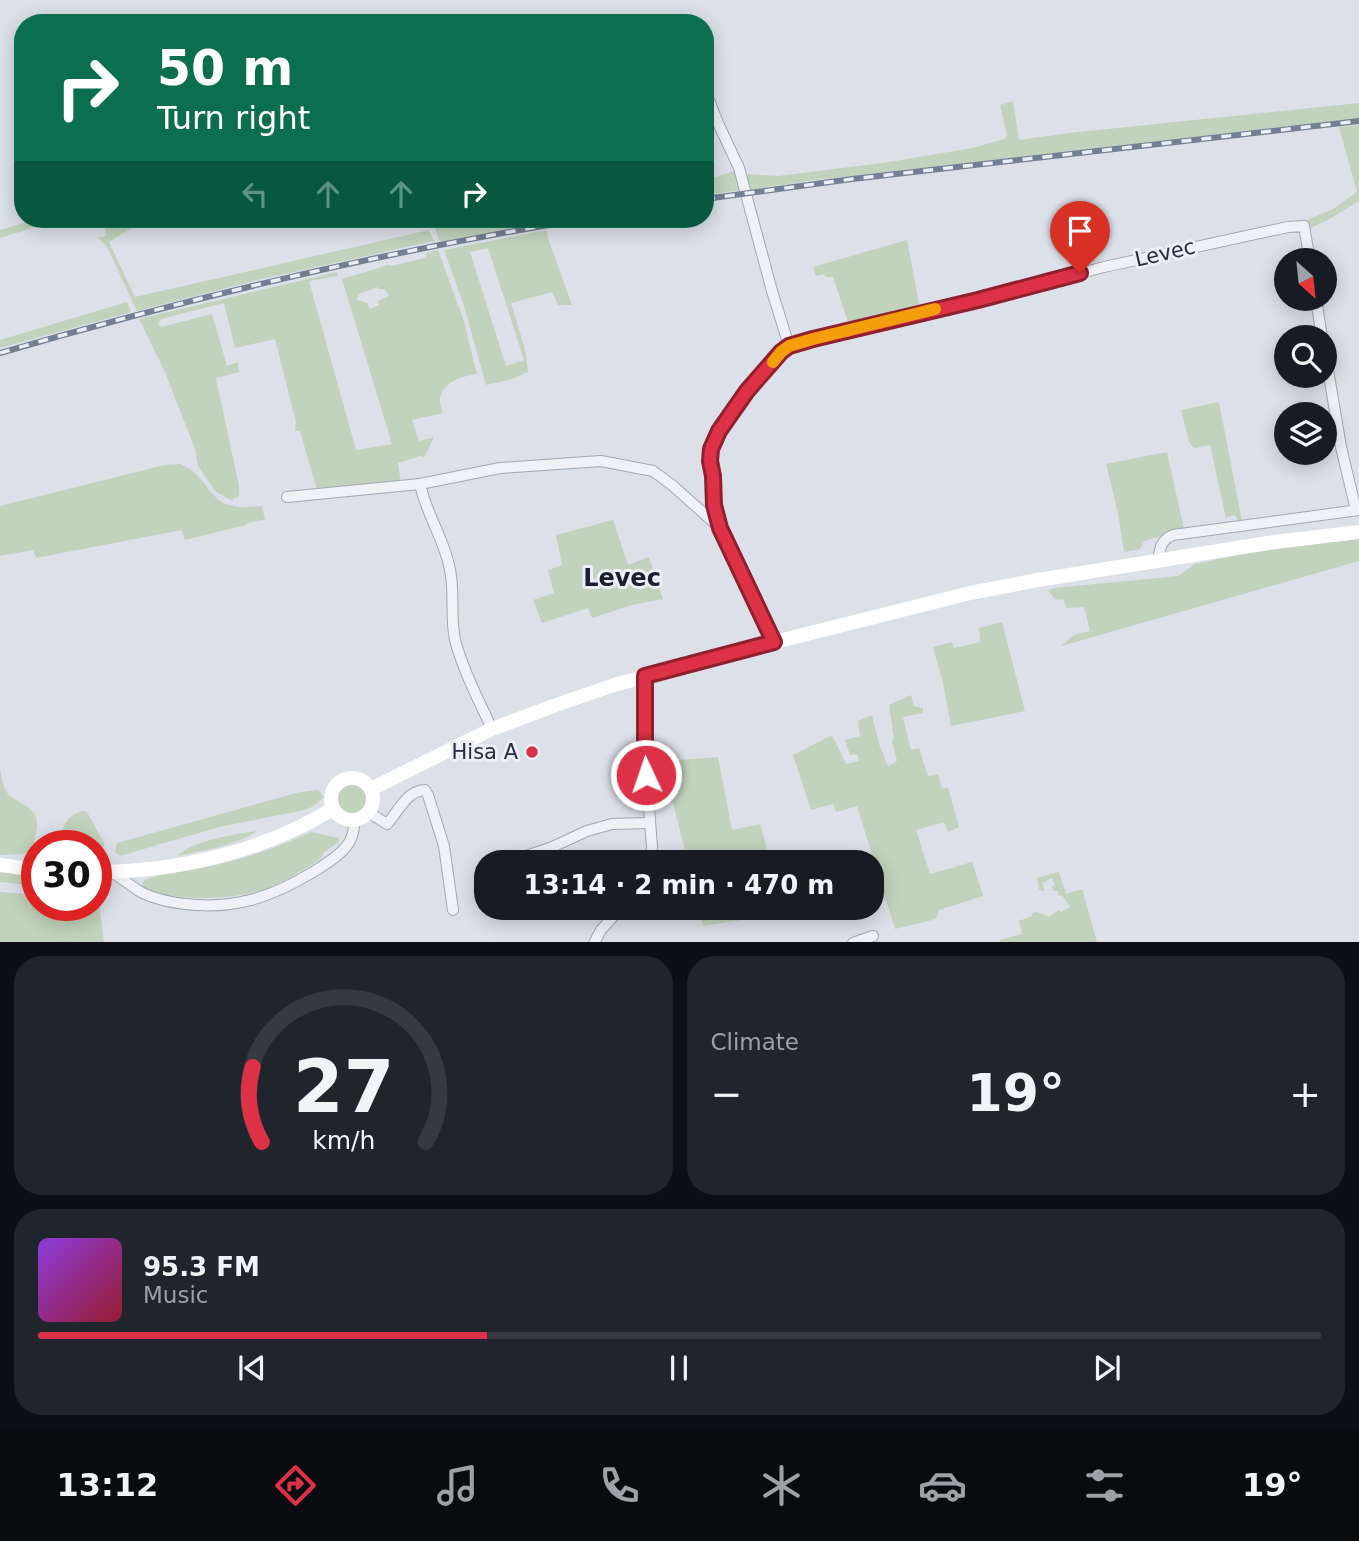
<!DOCTYPE html>
<meta charset="utf-8">
<style>
body{margin:0;font-family:"DejaVu Sans",sans-serif;background:#20242c;color:#f1f3f6;height:100vh;display:flex;flex-direction:column;font-size:26px;white-space:nowrap}
*{box-sizing:border-box;margin:0}
p{font-size:23px;color:#9ea1a6}
.icon{flex:none;width:38px;height:38px;fill:none;stroke:currentColor;stroke-width:2;stroke-linecap:round;stroke-linejoin:round}
.map{position:relative;height:942px;overflow:hidden}
.panel{display:flex;flex-direction:column;gap:14px;padding:14px;background:#0d0f14;flex:1}
.panel>*{flex:none}
.hud{position:absolute;left:14px;top:14px;width:700px;height:214px;border-radius:28px;box-shadow:0 4px 18px #0003;background:#0b6e4f;color:#fff;overflow:hidden}
.needle{width:46px;rotate:153deg}
.tools{position:absolute;left:1274px;top:248px;display:grid;gap:14px}
.tools a{display:grid;place-items:center;width:63px;height:63px;border-radius:50%;background:#171b24;box-shadow:0 4px 18px #0003;font-size:35px}
.speed{position:absolute;left:21px;top:830px;display:flex;gap:14px;font-size:35px;font-weight:700;text-align:center}
.speed>*{display:grid;place-content:center;width:91px;height:91px;border-radius:50%;background:#171b24;box-shadow:0 4px 18px #0003;line-height:1}
.speed .limit{border:10px solid #d22;background:#fff;color:#111}
.pin{position:absolute;display:grid;place-items:center;width:60px;height:60px;color:#fff;margin:-72px -30px;border-radius:50% 50% 50% 0;rotate:-45deg;box-shadow:0 0 7px #0007}
.pin .icon{rotate:45deg}
.me{position:absolute;width:77px;margin:-38px;rotate:357deg;stroke-linejoin:round;filter:drop-shadow(0 0 5px #0008)}
.turn{display:flex;align-items:center;gap:24px;height:147px;padding:0 28px;font-size:32px}
.turn .icon{width:91px;height:91px;stroke-width:2.5}
.turn b{display:block;font-size:49px;line-height:60px}
.lanes{display:flex;align-items:center;height:66px;padding:0 28px;background:#0003;justify-content:center;gap:35px;direction:ltr}
.lanes .off{opacity:.35}
.big{font-size:52px;font-weight:700;line-height:1.1}
.panel .card{flex:1;display:flex;flex-direction:column;justify-content:center;gap:10px;min-width:0;padding:0 24px;border-radius:28px;background:#20242c}
.panel .dial{align-items:center;gap:0}
.dial svg{height:182px;overflow:visible;fill:none;stroke:#363941;stroke-width:7;stroke-linecap:round;text-anchor:middle}
.dial text{fill:#f1f3f6;stroke:none}
.song{display:flex;align-items:center;gap:21px}
.cover{width:84px;height:84px;border-radius:10px;background:linear-gradient(135deg,hsl(270 70% 55%),hsl(350 70% 35%))}
.played{height:7px;border-radius:4px;background:linear-gradient(90deg,#dd3147 35%,#363941 35%)}
.keys{display:flex;justify-content:space-around;direction:ltr}
.heat{display:flex;justify-content:space-between;align-items:center;font-size:38px;direction:ltr}
.panel .tiles{flex:1;display:grid;gap:14px;grid-template-columns:1fr 1fr}
.card:last-child{grid-column:span 2}
.trip{position:absolute;left:474px;top:850px;width:410px;height:70px;border-radius:28px;background:#171b24;box-shadow:0 4px 18px #0003;font-weight:700;line-height:70px;text-align:center}
.tabs{display:flex;height:112px;justify-content:space-around;align-items:center;background:#090b0e;color:#9ea1a6}
.tabs .icon{width:49px;height:49px}
.tabs .selected{color:#dd3147}
.tabs b{font-size:32px;color:#f1f3f6}
.map>svg:first-child{display:block}
.green{fill:#c1d3bc;fill-rule:evenodd}
.lines{fill:none;stroke-linecap:round;stroke-linejoin:round}
.minor-casing{stroke:#a1a7b2;stroke-width:12}
.minor{stroke:#eff1f6;stroke-width:10}
.secondary{stroke:#fff;stroke-width:14}
.rail-casing{stroke:#737f93;stroke-width:6}
.rail{stroke:#ebeff5;stroke-width:3.5;stroke-dasharray:10;stroke-linecap:butt}
.route-casing{stroke:#90202e;stroke-width:18}
.route{stroke:#dd3147;stroke-width:12}
.slow{stroke:#f59e0b;stroke-width:12}
.poi-dot{fill:#dd3147;stroke:#ebeff5;stroke-width:2.5}
.labels{text-anchor:middle;stroke-width:6;stroke-linejoin:round;paint-order:stroke}
.street-label{font-size:21px;fill:#242d40;stroke:#ebeff5}
.poi-label{font-size:21px;fill:#242d40;stroke:#ebeff5;text-anchor:end}
.quarter-label{font-size:24px;font-weight:bold;fill:#171f30;stroke:#ebeff5}
</style>
<div class="map">
<svg width="1359" height="943" viewBox="0 0 1359 943">
<rect width="100%" height="100%" fill="#dce0e8"/>
<g class="green">
<polygon points="1013,101 1019,140 1069,133 1359,103 1359,118 807,181 749,190 744,174 778,176 890,162 972,148 1005,139 1007,135 1000,105"/>
<polygon points="1359,125 1359,201 1326,221 1308,229 1307,220 1333,209 1357,192 1339,127"/>
<polygon points="737,170 743,190 705,195 705,178 716,177"/>
<polygon points="36,219 61,219 0,238 0,230"/>
<polygon points="102,219 147,219 109,242 135,297 429,230 434,241 262,279 137,311 107,247 98,237 106,236 106,231"/>
<polygon points="478,219 563,219 440,242 434,226"/>
<path d="M547,230L548,238L572,305H558L552,292L511,303L525,349L528,372L509,380L486,385L464,306L444,250ZM488,248L524,360L506,366L470,252Z"/>
<polygon points="907,240 920,308 849,325 833,277 826,277 824,274 816,276 813,267"/>
<path d="M438,250L463,318L477,374C462,376 439,383 440,402C440,405 442,409 443,413L412,420L419,441L434,437L424,458L421,456L398,463L401,483L317,490L300,431H295L296,423L275,339L235,348L224,303L161,319L158,324L162,327L212,314L227,366L238,362L239,372L216,378L239,486V497L233,498L232,501L215,491L198,466L195,449L165,372L139,319L337,272L338,276L309,281L356,450L392,444L342,279L388,265L391,266L421,259L425,258L427,253ZM377,287L379,289H385L389,296L378,301L379,305L370,309L367,303L357,300L359,294Z"/>
<polygon points="127,302 131,312 0,348 0,340"/>
<polygon points="1219,402 1242,521 1238,522 1236,516 1233,515 1226,518 1210,445 1194,448 1189,442 1181,410"/>
<polygon points="1167,452 1184,529 1144,541 1140,549 1124,552 1118,513 1106,464"/>
<path d="M180,464C185,467 191,469 195,473C208,485 214,503 233,506C243,508 253,506 262,506L265,520L247,523L246,525L185,540L182,530L36,558L33,550L0,556V506L165,465Z"/>
<polygon points="613,520 628,565 649,557 663,599 632,605 592,618 588,608 542,623 533,600 554,593 548,570 562,565 556,535"/>
<polygon points="1359,538 1359,561 1061,646 1074,635 1090,631 1084,607 1067,608 1063,599 1056,600 1048,591 1054,588 1178,576 1195,564 1243,554"/>
<polygon points="1002,622 1025,711 951,726 943,683 933,647 952,642 954,648 980,642 979,628"/>
<polygon points="911,695 914,706 923,708 923,713 903,717 911,750 919,748 928,776 938,774 942,789 948,787 959,827 948,832 944,822 916,830 930,874 972,862 983,896 939,910 936,919 895,929 857,806 836,812 833,804 811,810 793,755 832,735 846,764 859,761 857,754 850,755 845,740 860,736 858,721 872,715 880,747 888,766 897,761 892,741 894,738 889,705"/>
<polygon points="718,757 732,830 760,824 771,863 688,863 673,803 652,790 653,762"/>
<path d="M0,769C2,777 3,789 9,795C18,804 35,806 37,821C38,829 34,841 33,849L23,854L0,855Z"/>
<circle cx="352" cy="798" r="15"/>
<polygon points="318,790 324,797 312,807 300,811 219,827 120,856 115,852 117,843 300,792"/>
<path d="M83,811L87,812L105,845L96,851V845H63C59,830 66,815 83,811Z"/>
<path d="M257,831C237,845 201,851 177,856C191,841 235,834 257,831Z"/>
<path d="M311,832L339,838V842L324,852L320,859C305,869 289,879 273,886C236,902 182,900 144,891L142,886L143,881C161,872 183,872 202,868C240,860 276,849 311,832Z"/>
<polygon points="0,870 37,875 37,886 0,882"/>
<polygon points="1059,872 1066,894 1082,889 1097,942 1000,942 1000,940 1022,934 1019,921 1032,916 1032,913 1037,912 1049,917 1059,910 1061,912 1070,907 1062,895 1059,896 1058,891 1053,891 1052,887 1055,885 1052,878 1042,883 1045,891 1039,890 1037,878"/>
<polygon points="97,888 104,942 0,942 0,892 37,895 37,905 96,905"/>
<polygon points="699,908 784,908 785,913 703,926"/>
</g>
<g class="lines">
<defs>
<g id="minor">
<polyline points="705,90 718,123 739,168 772,291 789,346"/>
<polyline points="1316,299 1322,338"/>
<polyline points="1325,352 1341,447 1356,510"/>
<path d="M420,484C426,514 445,540 450,570C455,593 450,617 455,640C463,670 479,701 492,729"/>
<polyline points="287,497 420,484 500,468 601,461 653,471 672,485 719,527"/>
<path d="M1158,560C1160,548 1161,540 1173,535L1359,510"/>
<polyline points="774,642 748,584 720,528 714,505 713,476 710,461 711,449 718,431 747,391 781,353 789,346 813,339 978,300 1104,267 1288,227 1304,226 1310,261"/>
<polyline points="645,676 645,755 652,847 650,863"/>
<path d="M368,812L387,824C399,811 406,791 425,790L428,795L444,846L453,910"/>
<polyline points="504,863 550,848 587,831 612,824 650,823"/>
<path d="M112,872C121,878 130,885 139,891C153,899 169,902 185,904C234,910 272,897 313,872C327,863 347,852 352,836C354,831 354,825 354,820"/>
<polyline points="594,943 601,930 621,908"/>
<polyline points="853,943 873,936"/>
</g>
</defs>
<use href="#minor" class="minor-casing"/>
<use href="#minor" class="minor"/>
<g class="secondary">
<circle cx="352" cy="799" r="21"/>
<polyline points="371,789 492,729 556,705 614,685 759,646 970,593 1038,580 1274,542 1359,532"/>
<polyline points="0,865 37,870"/>
<path d="M96,872C177,872 264,851 333,809"/>
</g>
<defs>
<g id="rail">
<polyline points="705,199 852,179 1359,121"/>
<path d="M0,353C192,297 387,251 585,219"/>
</g>
</defs>
<use href="#rail" class="rail-casing"/>
<use href="#rail" class="rail"/>
</g>
<g class="lines">
<defs>
<polyline id="route" points="646,775 645,755 645,676 774,642 720,528 714,505 713,476 710,461 711,449 719,431 747,391 781,352 789,346 813,339 978,300 1080,273"/>
</defs>
<use href="#route" class="route-casing"/>
<use href="#route" class="route"/>
<polyline class="slow" points="773,362 781,352 789,346 813,339 935,309"/>
</g>
<circle class="poi-dot" cx="532" cy="752" r="7"/>
<g class="labels">
<g class="street-label">
<text transform="translate(1165 253) rotate(-13)" y="7">Levec</text>
</g>
<g class="poi-label">
<text x="518" y="759">Hisa A</text>
</g>
<g class="quarter-label">
<text x="622" y="586">Levec</text>
</g>
</g>
</svg>
<div class="tools">
<a><svg class="needle" viewBox="-14 -14 28 28"><path d="M0-13l5 13h-10z" fill="#e53935"/><path d="M0 13l5-13h-10z" fill="#9ea1a6"/></svg></a>
<a><svg class="icon" aria-label="search" viewBox="0 0 24 24"><circle cx="10" cy="10" r="6"/><path d="M15 15l6 6"/></svg></a>
<a><svg class="icon" aria-label="layers" viewBox="0 0 24 24"><path d="M12 4l9 5-9 5-9-5zM3 14l9 5 9-5"/></svg></a>
</div>
<div class="speed"><div class="limit">30</div></div>
<div class="pin" style="left:1080px;top:273px;background:#d93025"><svg class="icon" aria-label="arrive" viewBox="0 0 24 24"><path d="M6 21V4h12l-3 4 3 4H6"/></svg></div>
<svg class="me" style="left:646px;top:775px" viewBox="-20 -20 40 40"><circle r="17" fill="#dd3147" stroke="#fff" stroke-width="3"/><path d="M0-11L8 9 0 5-8 9z" fill="#fff"/></svg>
<div class="trip">13:14 · 2 min · 470 m</div>
<div class="hud">
<div class="turn"><svg class="icon" aria-label="right" viewBox="0 0 24 24"><path d="M7 20v-9h11M14 6l5 5-5 5"/></svg><div><b>50 m</b>Turn right</div></div>
<div class="lanes"><svg class="icon off" aria-label="left" viewBox="0 0 24 24"><path d="M17 20v-9H6M10 6l-5 5 5 5"/></svg><svg class="icon off" aria-label="ahead" viewBox="0 0 24 24"><path d="M12 20V5M6 11l6-6 6 6"/></svg><svg class="icon off" aria-label="ahead" viewBox="0 0 24 24"><path d="M12 20V5M6 11l6-6 6 6"/></svg><svg class="icon" aria-label="right" viewBox="0 0 24 24"><path d="M7 20v-9h11M14 6l5 5-5 5"/></svg></div>
</div>
</div>
<section class="panel">
<div class="tiles">
<div class="card dial"><svg viewBox="0 0 100 80">
<path d="M14 69A42 42 0 1 1 86 69"/>
<path d="M14 69A42 42 0 0 1 10 36" stroke="#dd3147"/>
<text x="50" y="56" font-size="32" font-weight="700">27</text>
<text x="50" y="72" font-size="11">km/h</text>
</svg></div>
<div class="card"><p>Climate</p>
<div class="heat"><a>−</a><b class="big">19°</b><a>+</a></div>
</div>
<div class="card">
<div class="song"><i class="cover"></i><div><b>95.3 FM</b><p>Music</p></div></div>
<div class="played"></div>
<div class="keys"><svg class="icon" aria-label="previous" viewBox="0 0 24 24"><path d="M18 5L8 12l10 7zM5 5v14"/></svg><svg class="icon" aria-label="pause" viewBox="0 0 24 24"><path d="M8 5v14M16 5v14"/></svg><svg class="icon" aria-label="next" viewBox="0 0 24 24"><path d="M6 5l10 7-10 7zM19 5v14"/></svg></div>
</div>
</div>
</section>
<nav class="tabs">
<b>13:12</b>
<svg class="icon selected" aria-label="directions" viewBox="0 0 24 24"><path d="M12 3l9 9-9 9-9-9zM9 14v-3h6M13 9l2 2-2 2"/></svg>
<svg class="icon" aria-label="music" viewBox="0 0 24 24"><path d="M9 18V5l10-2v13"/><circle cx="6" cy="18" r="3"/><circle cx="16" cy="16" r="3"/></svg>
<svg class="icon" aria-label="phone" viewBox="0 0 24 24"><path d="M5 4h4l2 5-3 2q2 4 5 5l2-3 5 2v4C11 20 4 13 5 4z"/></svg>
<svg class="icon" aria-label="climate" viewBox="0 0 24 24"><path d="M12 3v18M4 7l16 10M4 17L20 7"/></svg>
<svg class="icon" aria-label="car" viewBox="0 0 24 24"><path d="M5 17H2v-5l4-1 3-4h7l3 4 3 1v5h-3M9 17h6M6 11h13"/><circle cx="7" cy="17" r="2"/><circle cx="17" cy="17" r="2"/></svg>
<svg class="icon" aria-label="filters" viewBox="0 0 24 24"><path d="M4 7h16M4 17h16"/><circle cx="9" cy="7" r="2"/><circle cx="15" cy="17" r="2"/></svg>
<b>19°</b>
</nav>
